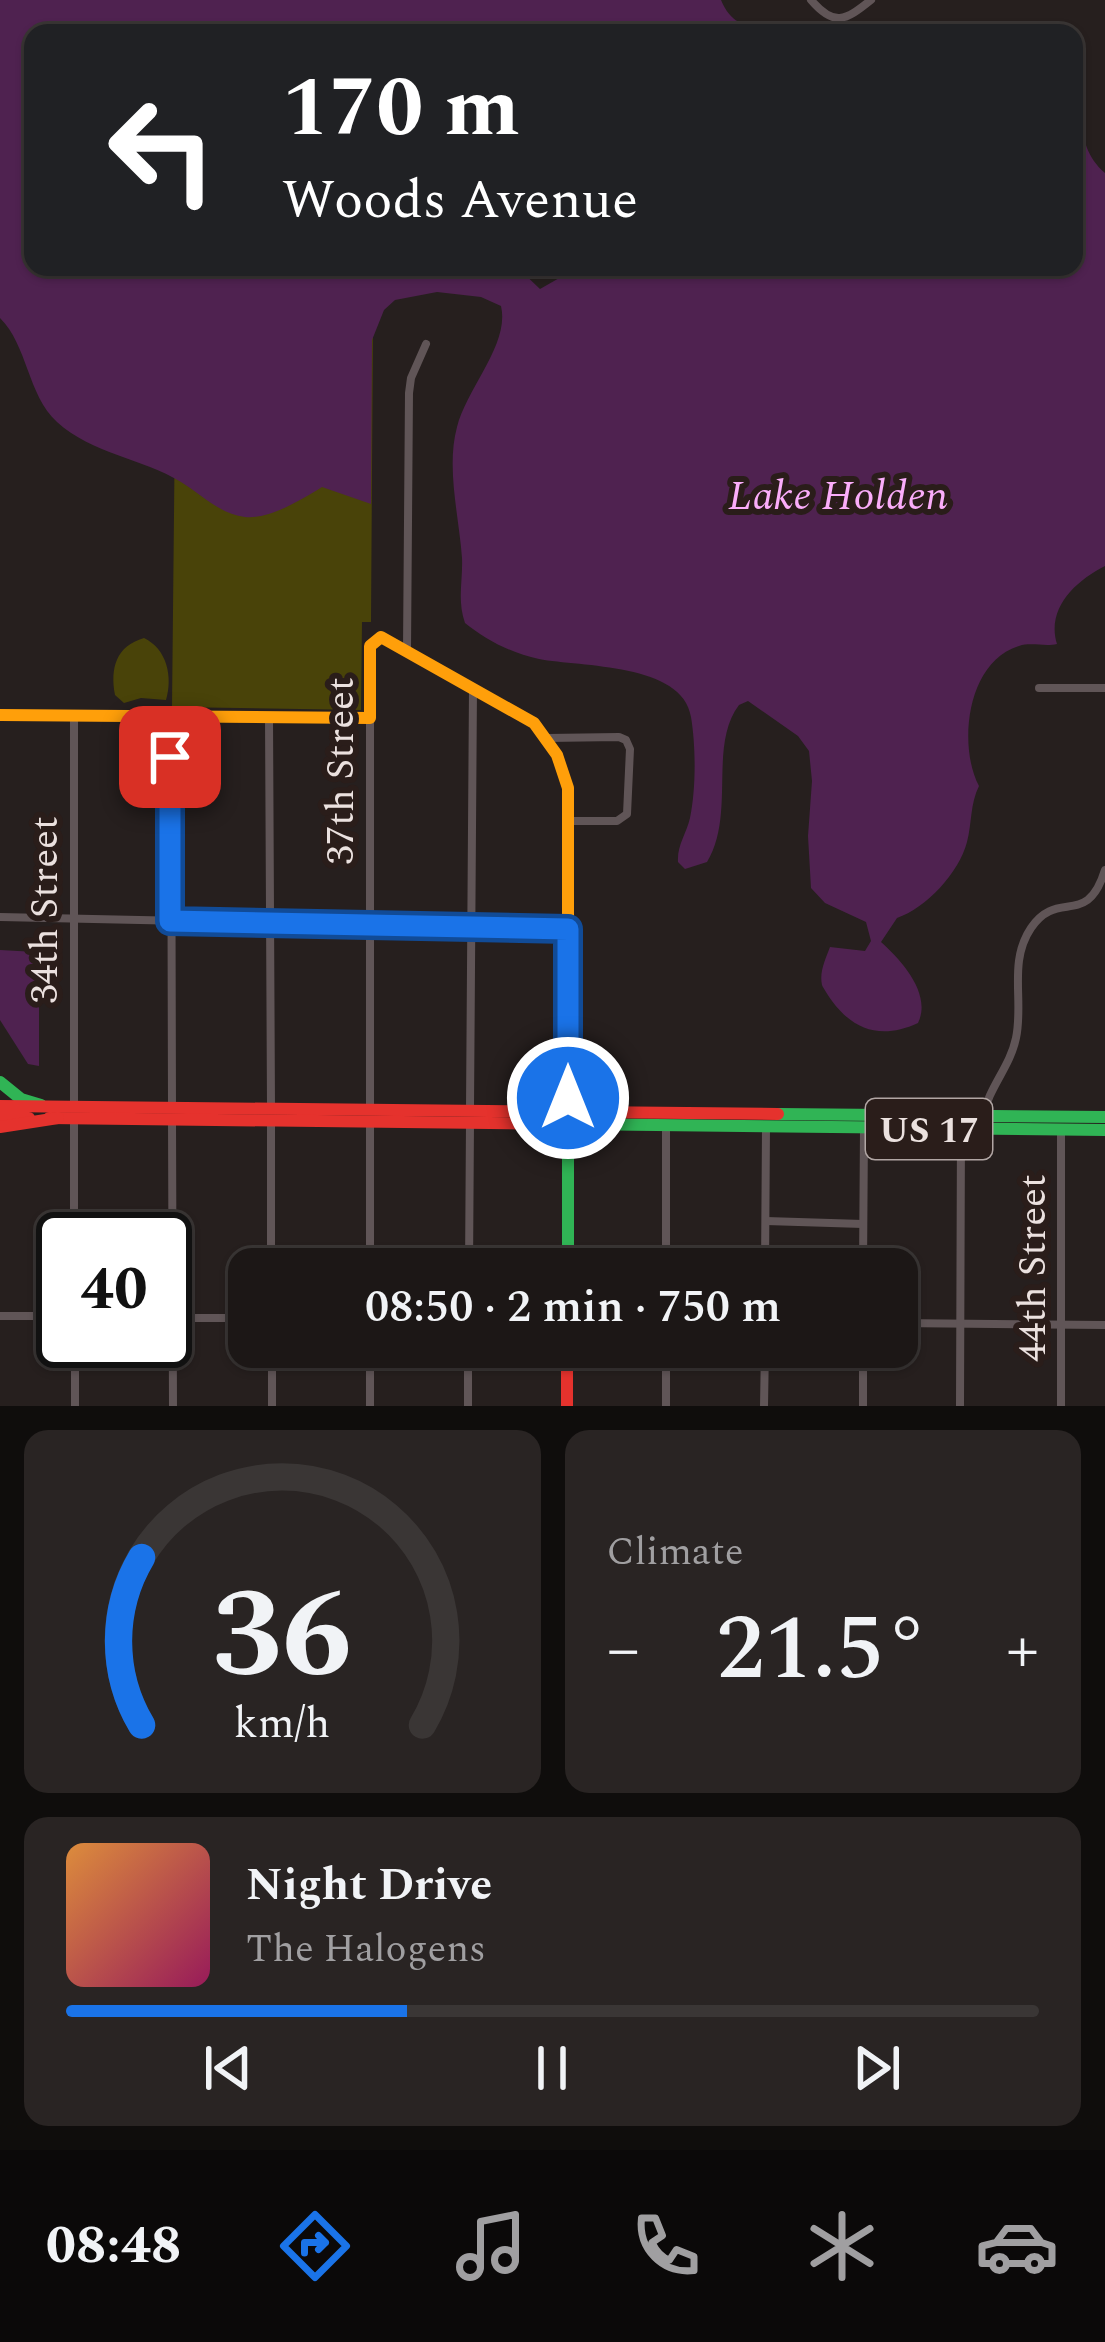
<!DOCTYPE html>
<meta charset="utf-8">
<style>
body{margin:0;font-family:Spectral,serif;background:#292423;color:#f1f3f6;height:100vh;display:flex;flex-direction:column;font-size:45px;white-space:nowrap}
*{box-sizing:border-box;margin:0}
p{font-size:39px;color:#a09fa1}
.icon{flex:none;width:66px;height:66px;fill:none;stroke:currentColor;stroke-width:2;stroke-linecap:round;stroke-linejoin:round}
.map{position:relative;height:1406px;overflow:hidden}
.panel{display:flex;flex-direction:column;gap:24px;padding:24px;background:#0f0d0c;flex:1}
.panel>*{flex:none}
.top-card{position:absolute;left:24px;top:24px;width:1059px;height:252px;border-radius:24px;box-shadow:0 3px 9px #0004,0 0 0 3px #3a3635;background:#202124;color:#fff;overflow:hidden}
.speed{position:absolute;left:36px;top:1212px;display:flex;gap:24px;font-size:60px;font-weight:700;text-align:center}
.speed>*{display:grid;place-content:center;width:156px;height:156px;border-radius:50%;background:#1c1716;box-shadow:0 3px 9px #0004,0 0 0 3px #3a3635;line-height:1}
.speed .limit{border:6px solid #111;border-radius:18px;background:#fff;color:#111}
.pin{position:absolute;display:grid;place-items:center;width:102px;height:102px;color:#fff;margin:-51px;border-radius:24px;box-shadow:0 6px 18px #0006}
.me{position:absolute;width:132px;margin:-66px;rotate:0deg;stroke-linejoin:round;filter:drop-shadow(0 0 9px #0008)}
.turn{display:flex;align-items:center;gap:42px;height:252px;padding:0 60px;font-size:54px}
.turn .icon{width:156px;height:156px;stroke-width:2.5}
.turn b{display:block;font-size:84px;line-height:102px}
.big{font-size:90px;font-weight:600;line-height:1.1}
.panel .card{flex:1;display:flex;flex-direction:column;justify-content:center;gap:18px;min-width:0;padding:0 42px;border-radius:24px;background:#292423}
.panel .dial{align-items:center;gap:0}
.dial svg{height:312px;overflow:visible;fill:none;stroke:#3a3635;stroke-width:7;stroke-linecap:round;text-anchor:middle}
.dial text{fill:#f1f3f6;stroke:none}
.song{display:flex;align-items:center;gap:36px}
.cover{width:144px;height:144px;border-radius:18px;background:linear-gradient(135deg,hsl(30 70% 55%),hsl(330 70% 35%))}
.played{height:12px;border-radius:6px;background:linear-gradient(90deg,#1a73e8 35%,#3a3635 35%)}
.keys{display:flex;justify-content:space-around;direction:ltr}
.heat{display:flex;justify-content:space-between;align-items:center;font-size:66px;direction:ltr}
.panel .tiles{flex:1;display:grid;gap:24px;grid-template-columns:1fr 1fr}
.card:last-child{grid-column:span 2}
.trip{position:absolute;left:228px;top:1248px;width:690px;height:120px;border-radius:24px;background:#1c1716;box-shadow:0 3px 9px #0004,0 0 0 3px #3a3635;font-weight:600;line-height:120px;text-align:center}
.menu{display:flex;height:192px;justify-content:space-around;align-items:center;background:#0b0909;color:#a09fa1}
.menu .icon{width:84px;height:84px}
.menu .on{color:#1a73e8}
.menu b{font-size:54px;color:#f1f3f6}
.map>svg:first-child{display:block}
.green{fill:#494309}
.water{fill:#4f2250}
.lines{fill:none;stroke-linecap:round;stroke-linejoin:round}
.street{stroke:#605557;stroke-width:8}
.fast{stroke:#30b455;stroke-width:12}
.slow{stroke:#ff9f0a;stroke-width:12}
.jam{stroke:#e5322d;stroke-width:12}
.route-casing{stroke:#114b97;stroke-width:30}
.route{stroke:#1a73e8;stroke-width:21}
.labels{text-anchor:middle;stroke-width:12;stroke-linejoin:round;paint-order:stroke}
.shield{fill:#2a1d1a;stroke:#b1a6a4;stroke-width:3}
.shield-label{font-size:36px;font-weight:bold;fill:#ebe1df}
.street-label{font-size:39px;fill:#ebe1df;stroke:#2a1d1a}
.water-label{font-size:42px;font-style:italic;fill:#faadfa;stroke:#2a1d1a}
</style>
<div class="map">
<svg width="1105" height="1406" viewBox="0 0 1105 1406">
<rect width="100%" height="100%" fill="#261f1e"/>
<g class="green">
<polygon points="176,321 373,322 371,622 362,622 361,710 172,707"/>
<path d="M144,638C167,649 173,677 166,700L141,698L124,703L115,695C110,668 116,646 144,638Z"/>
</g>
<g class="water">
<path d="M0,0H721C731,24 746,26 769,33H33V267H517L540,289L561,277L569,267H1074V64C1089,101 1069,141 1105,173V566C1075,581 1046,609 1057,644C1045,647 1031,642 1019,646C966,662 958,747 979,786C970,804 972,823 967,842C959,873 926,908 897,918L881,942C902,961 932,994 918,1023C883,1039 855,1032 832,1001C830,998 823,988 822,985C819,972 826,958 830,947L865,951L871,941L866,922L825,903L811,888L808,836L812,781L809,751L798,736L748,701L739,705C708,746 736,814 707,862L685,869L678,862C677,845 686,835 690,818C696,789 696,747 691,717C683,663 581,667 539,659C511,653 486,640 465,623C457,600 463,581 462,558C459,516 446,468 457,427C467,388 510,344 501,306L481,297L437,292L395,300L384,310L372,340L371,504L322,487C303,499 268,520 245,517C220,514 202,495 181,482C142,458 92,454 57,422C27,394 28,346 0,318Z"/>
<polygon points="0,950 36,952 39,956 39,1066 28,1064 0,1020"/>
</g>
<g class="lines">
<g class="street">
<path d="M811,0C834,27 845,21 871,0"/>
<polyline points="407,650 409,393 411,378 426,344"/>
<polyline points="1039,688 1105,688"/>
<polyline points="171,717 172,1106"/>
<polyline points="269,717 271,1106"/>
<polyline points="370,718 370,1107"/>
<polyline points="547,738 619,737 626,740 630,749 627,814 617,821 569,821"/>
<polyline points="0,917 568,929"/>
<polyline points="74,1105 74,715"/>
<polyline points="470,1108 473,688"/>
<path d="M983,1116C989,1087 1010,1067 1016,1038C1024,1001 1008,962 1031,928C1058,888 1087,929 1105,870"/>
<polyline points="74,1119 74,1239"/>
<polyline points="172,1120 173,1406"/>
<polyline points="666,1125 666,1269"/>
<polyline points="766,1221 863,1224"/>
<polyline points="271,1269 271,1121"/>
<polyline points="370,1269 370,1122"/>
<polyline points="469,1269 470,1122"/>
<polyline points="765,1269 766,1127"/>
<polyline points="863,1269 864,1128"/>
<polyline points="0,1316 63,1316"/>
<polyline points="165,1318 249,1318"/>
<polyline points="897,1323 1105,1325"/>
<polyline points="272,1347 272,1406"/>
<polyline points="370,1347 370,1406"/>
<polyline points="666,1347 666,1406"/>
<polyline points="75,1406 75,1341"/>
<polyline points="468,1406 468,1347"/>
<polyline points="764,1406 765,1347"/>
<polyline points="863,1406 863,1347"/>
<polyline points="960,1406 961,1129"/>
<polyline points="1061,1406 1061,1130"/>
</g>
<g class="fast">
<polyline points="568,983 568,1269"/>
<polyline points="0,1082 21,1099 41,1105"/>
<polyline points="778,1114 1105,1117"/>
<polyline points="569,1124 1105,1130"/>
</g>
<polyline class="slow" points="0,715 370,718 370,646 381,637 534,723 557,755 568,788 568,983"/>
<g class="jam">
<polyline points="0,1106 778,1114"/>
<polyline points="0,1118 29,1118"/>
<polyline points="49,1118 569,1124"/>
<polyline points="0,1127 58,1118"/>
<polyline points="567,1347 567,1406"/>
</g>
</g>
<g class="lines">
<defs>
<polyline id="route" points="170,757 170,921 568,929 568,1098"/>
</defs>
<use href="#route" class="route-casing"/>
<use href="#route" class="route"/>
</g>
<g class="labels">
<rect class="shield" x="866" y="1099" width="126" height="60" rx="9"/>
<g class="shield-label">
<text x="929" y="1142">US 17</text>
</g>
<g class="street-label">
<text transform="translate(339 771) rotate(-90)" y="14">37th Street</text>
<text transform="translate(43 910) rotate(-90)" y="14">34th Street</text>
<text transform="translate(1031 1268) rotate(-90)" y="14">44th Street</text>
</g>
<g class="water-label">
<text x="838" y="509">Lake Holden</text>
</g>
</g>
</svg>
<div class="speed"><div class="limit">40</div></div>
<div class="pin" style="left:170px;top:757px;background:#d93025"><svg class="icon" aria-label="arrive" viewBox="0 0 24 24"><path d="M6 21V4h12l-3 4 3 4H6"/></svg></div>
<svg class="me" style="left:568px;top:1098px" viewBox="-20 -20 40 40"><circle r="17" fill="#1a73e8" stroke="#fff" stroke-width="3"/><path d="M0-11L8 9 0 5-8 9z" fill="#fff"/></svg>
<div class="trip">08:50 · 2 min · 750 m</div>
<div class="top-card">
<div class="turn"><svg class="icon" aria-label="left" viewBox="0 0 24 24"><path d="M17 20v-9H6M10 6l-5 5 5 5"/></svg><div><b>170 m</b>Woods Avenue</div></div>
</div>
</div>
<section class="panel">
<div class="tiles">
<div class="card dial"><svg viewBox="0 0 100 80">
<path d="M14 69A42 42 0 1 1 86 69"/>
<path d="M14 69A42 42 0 0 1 14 26" stroke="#1a73e8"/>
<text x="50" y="56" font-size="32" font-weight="700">36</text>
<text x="50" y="72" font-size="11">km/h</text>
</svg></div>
<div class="card"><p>Climate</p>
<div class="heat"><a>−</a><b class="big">21.5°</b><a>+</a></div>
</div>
<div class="card">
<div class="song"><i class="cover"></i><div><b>Night Drive</b><p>The Halogens</p></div></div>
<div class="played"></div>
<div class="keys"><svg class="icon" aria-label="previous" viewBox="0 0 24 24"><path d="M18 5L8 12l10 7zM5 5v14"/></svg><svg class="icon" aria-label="pause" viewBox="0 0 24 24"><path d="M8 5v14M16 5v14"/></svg><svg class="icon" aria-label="next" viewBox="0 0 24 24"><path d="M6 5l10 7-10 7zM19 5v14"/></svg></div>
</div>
</div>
</section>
<nav class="menu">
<b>08:48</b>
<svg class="icon on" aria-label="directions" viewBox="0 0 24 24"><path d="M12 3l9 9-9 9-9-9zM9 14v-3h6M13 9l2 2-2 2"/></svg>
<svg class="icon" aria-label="music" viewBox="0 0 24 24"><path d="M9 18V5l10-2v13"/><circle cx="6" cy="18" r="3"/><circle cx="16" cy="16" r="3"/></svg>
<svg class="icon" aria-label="phone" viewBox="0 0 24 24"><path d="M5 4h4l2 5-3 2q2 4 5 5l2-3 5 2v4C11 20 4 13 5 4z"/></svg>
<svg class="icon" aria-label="climate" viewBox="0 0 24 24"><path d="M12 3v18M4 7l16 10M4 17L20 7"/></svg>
<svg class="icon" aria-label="car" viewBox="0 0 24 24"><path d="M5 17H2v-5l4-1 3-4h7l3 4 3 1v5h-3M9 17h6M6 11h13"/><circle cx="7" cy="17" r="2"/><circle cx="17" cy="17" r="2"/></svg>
</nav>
